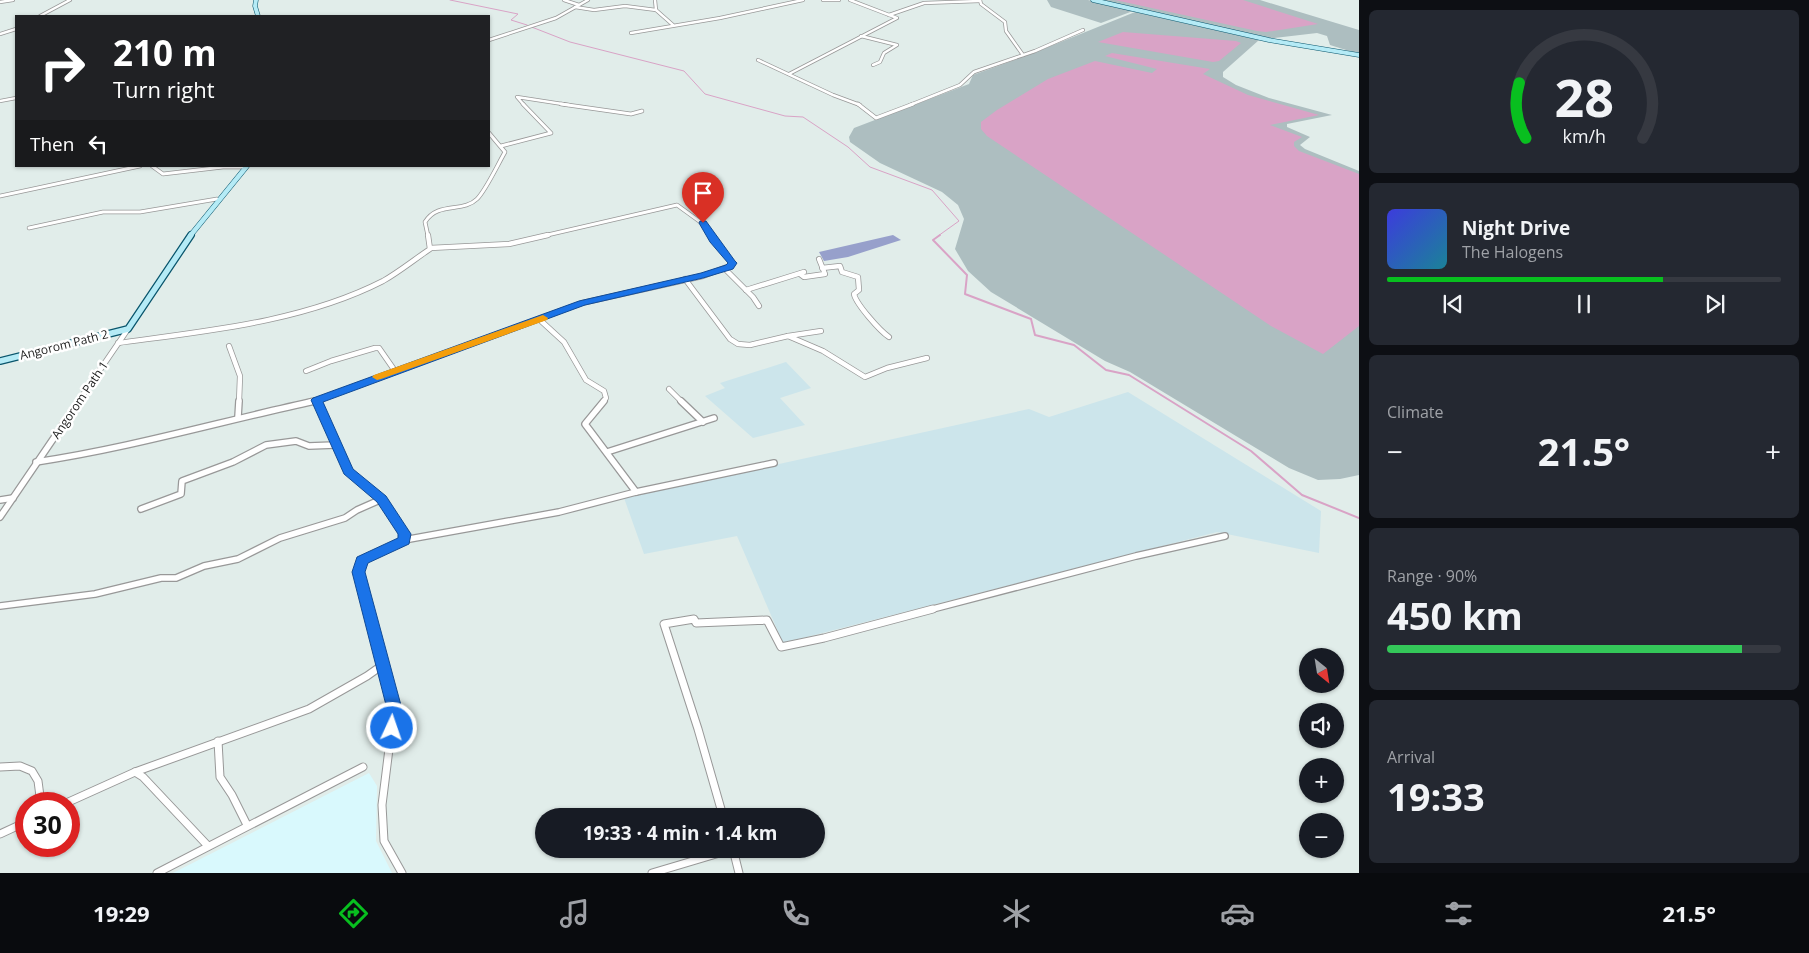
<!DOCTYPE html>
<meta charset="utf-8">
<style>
body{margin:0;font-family:"Open Sans",sans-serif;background:#242831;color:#f1f3f6;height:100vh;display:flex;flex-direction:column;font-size:19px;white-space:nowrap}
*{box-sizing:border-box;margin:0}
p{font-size:16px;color:#9ea1a6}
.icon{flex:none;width:28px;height:28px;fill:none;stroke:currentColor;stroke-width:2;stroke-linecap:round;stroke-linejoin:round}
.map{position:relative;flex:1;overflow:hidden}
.details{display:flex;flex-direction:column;gap:10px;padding:10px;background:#0d0f14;width:450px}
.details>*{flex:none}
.banner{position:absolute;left:15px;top:15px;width:475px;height:152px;border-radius:0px;box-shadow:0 1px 4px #0004;background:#202124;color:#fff;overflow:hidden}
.needle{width:32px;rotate:150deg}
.fabs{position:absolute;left:1299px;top:648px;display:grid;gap:10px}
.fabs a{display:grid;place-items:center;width:45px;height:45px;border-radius:50%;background:#171b24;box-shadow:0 1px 4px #0004;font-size:25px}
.speed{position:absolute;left:15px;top:792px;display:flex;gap:10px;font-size:25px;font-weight:700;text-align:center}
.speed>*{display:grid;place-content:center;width:65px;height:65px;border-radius:50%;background:#171b24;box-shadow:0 1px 4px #0004;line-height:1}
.speed .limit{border:8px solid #d22;background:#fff;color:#111}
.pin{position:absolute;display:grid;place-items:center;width:42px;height:42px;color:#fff;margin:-51px -21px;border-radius:50% 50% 50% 0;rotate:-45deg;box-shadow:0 0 5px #0007}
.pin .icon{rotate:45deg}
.me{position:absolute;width:55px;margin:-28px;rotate:3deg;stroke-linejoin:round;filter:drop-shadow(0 0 4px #0008)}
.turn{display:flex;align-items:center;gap:18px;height:105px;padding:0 15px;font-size:22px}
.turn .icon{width:65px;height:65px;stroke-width:2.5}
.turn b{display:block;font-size:35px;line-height:42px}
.then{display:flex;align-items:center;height:48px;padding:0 15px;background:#0003;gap:10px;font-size:19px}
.big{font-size:38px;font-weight:700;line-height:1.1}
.details .tile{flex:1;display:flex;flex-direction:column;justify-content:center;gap:8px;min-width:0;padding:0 18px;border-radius:8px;background:#242831}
.details .dial{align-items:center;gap:0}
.dial svg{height:130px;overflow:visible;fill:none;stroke:#363941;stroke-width:7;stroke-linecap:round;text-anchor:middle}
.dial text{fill:#f1f3f6;stroke:none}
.song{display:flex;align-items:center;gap:15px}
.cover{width:60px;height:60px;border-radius:8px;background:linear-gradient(135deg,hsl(240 70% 55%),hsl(190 70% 35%))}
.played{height:5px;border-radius:2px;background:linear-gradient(90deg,#08bf1f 70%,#363941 70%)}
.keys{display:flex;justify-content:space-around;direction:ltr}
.heat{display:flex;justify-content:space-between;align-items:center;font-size:28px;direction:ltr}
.charge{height:8px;border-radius:4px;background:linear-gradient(90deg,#34c759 90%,#363941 0)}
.trip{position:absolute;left:535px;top:808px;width:290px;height:50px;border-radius:25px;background:#171b24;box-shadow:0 1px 4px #0004;font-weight:700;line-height:50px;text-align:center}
.dock{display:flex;height:80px;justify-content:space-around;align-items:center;background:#090b0e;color:#9ea1a6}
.dock .icon{width:35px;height:35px}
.dock .selected{color:#08bf1f}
.dock b{font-size:22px;color:#f1f3f6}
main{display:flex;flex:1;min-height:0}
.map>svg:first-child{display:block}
.education{fill:#d9f9fd}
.construction{fill:#adbec0}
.farmland{fill:#cce5eb}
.forest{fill:#97a0cb}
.water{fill:#d9a3c6}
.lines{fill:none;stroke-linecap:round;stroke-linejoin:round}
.stream-far1{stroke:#d9a3c6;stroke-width:1}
.stream{stroke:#d9a3c6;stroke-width:2}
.street-far4-casing{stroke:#989898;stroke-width:4}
.street-far3-casing{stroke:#989898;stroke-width:4.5}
.street-far2-casing{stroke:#989898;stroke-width:6}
.street-far1-casing{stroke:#989898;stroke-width:8}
.street-casing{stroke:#989898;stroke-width:9}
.secondary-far2-casing{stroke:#09556c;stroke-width:5}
.secondary-far1-casing{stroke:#09556c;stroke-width:5.5}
.secondary-casing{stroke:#09556c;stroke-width:8}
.street-far4{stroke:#fff;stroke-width:2.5}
.street-far3{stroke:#fff;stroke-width:3}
.street-far2{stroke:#fff;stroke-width:4.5}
.street-far1{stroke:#fff;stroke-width:5.5}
.street{stroke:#fff;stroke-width:7}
.secondary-far2{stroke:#b5ebf6;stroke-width:4}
.secondary-far1{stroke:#b5ebf6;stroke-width:4.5}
.secondary{stroke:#b5ebf6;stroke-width:5.5}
.route{fill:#1a73e8;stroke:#114b97}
.slow{fill:#f59e0b}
.labels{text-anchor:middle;stroke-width:5;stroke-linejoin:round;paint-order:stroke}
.street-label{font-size:12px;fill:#1b1b1b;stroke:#fff}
</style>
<main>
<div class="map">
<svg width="1359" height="873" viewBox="0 0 1359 873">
<rect width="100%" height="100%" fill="#e1edea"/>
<polygon class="education" points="369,773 377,786 376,841 392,873 173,873"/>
<g class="construction">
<polygon points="1047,0 1088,0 1133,11 1101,23 1051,7"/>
<polygon points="1096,0 1260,0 1359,30 1359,54 1330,45 1327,36 1317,33 1266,39"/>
<polygon points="1135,12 1259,40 1223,72 1223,77 1236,85 1269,98 1332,115 1287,124 1287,127 1310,137 1300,145 1305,149 1359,171 1359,475 1340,479 1318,480 1289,468 1130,372 1105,361 991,292 968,271 955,249 964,219 958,205 942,192 880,163 850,142 849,137 854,128 969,84 973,75 1031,54"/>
</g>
<g class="farmland">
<polygon points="786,362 811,388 780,398 805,425 753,438 705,396 725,388 720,383"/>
<polygon points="1128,392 1321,511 1319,553 1217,532 783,643 737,536 644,554 624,498 1029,409 1049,417"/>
</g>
<polygon class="forest" points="893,235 901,240 848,257 824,261 819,252"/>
<g class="water">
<polygon points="1115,0 1243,0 1318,24 1266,32 1257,31"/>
<polygon points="1123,32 1236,41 1241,43 1219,61 1213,62 1098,42"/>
<polygon points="1112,53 1210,69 1203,74 1248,95 1319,115 1270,125 1302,137 1294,142 1294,146 1299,151 1359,174 1359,326 1323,354 1271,326 987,136 981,129 981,122 997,110 1048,79 1095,61 1152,73 1157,69 1105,56"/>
</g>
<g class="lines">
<g class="stream-far1">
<polyline points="450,0 518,14 511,20 527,25"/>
<polyline points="529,26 570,42 684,71 705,94 785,116 803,117 848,147 870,167 932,190 959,221 938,236"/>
</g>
<polyline class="stream" points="940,235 933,240 967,275 965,294 1031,319 1035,335 1074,345 1106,370 1129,375 1251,451 1302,495 1359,518"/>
<defs>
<g id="street-far4">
<polyline points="564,0 579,5"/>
<polyline points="655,0 656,10"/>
<polyline points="823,0 839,0"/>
<polyline points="980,0 981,4 1005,22 1006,31 1023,55"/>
<polyline points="0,2 13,0"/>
<polyline points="575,7 594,10 625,6 656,10 673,25"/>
<polyline points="889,15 924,3 980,1"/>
<polyline points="40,16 70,0"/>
<polyline points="631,33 720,18 803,0"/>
<polyline points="0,34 16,29"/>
<polyline points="861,36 897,45 884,53 880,62 873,65"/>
<polyline points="489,40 556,18 588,0"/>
<polyline points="758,60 833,95 860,105"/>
<polyline points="789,74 897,18 850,0"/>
<polyline points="0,101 16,98"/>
<polyline points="524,105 517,97 569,105"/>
<polyline points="910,105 960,85 974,72 1035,51 1083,30"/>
</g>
<g id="street-far3">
<polyline points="561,104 631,114 642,111"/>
<polyline points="858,104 876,118 913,104"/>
<polyline points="501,146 551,133 523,104"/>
<polyline points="152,166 163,174 223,167 246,167"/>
<polyline points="0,196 140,166"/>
<polyline points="29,228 103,212 140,212 217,199"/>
<path d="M428,236L425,222C438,201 463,213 477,199C486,190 498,164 505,152L489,133"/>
<polyline points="543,236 677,205 706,226 711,236"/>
</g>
<g id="street-far2">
<polyline points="430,248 509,244 548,235"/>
<path d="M822,268L840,266L842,272L858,277L859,290L854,294C856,304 880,331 889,337"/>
<polyline points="725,269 753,297 759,306"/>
<polyline points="800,274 804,277 825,274 819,259"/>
<polyline points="685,279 730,339 738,344 750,345 788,336 823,351 865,377 887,368 927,358"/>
<polyline points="746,290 804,272"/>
<polyline points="540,320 564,342 586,380 604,391 606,398 603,402"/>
<polyline points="788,336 821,331"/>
<path d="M118,343C206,331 303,322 383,281C399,272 415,259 430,249L428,235"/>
<polyline points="229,346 240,376 239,402"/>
<polyline points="306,371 331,361 375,348 379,348 395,371"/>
<polyline points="669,389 682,402"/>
<polyline points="317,400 582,303 703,276 732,265 732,263 710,235"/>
<polyline points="78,402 128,329"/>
<polyline points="309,402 317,400 318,402"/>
</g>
<g id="street-far1">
<polyline points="317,401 348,471 382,499 404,534 404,540 362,560 359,572 369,610"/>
<polyline points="604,401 585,424 636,492"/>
<polyline points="681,401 703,422"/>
<polyline points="238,417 239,401"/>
<polyline points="607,452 714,418"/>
<path d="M36,462C130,448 222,421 315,401"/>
<polyline points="0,500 13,498"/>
<polyline points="141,509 181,494 182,481 233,462 266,445 296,441 309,446 335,445"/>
<polyline points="0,517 79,401"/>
<polyline points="404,540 559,512 636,492 774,463"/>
<polyline points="0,606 95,594 161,578 176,578 204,566 238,559 280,538 345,518 357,510 382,499"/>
<polyline points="929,610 1136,556 1225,536"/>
</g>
<g id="street">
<polyline points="369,609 394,709 382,805 384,841 402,873"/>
<polyline points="218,741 220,777 232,795 247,825"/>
<polyline points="0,767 20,766 32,771 38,781 41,804"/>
<polyline points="135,772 143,777 208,846"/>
<polyline points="64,804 135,772 309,709 367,676 384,664"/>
<polyline points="723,816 698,729 664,624 694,619 696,623 767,620 781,647 824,638 933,609"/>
<polyline points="0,834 26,822"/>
<polyline points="733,849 739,873"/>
<polyline points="157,873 363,767"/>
<polyline points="652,873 733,849"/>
</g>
<g id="secondary-far2">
<polyline points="256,0 255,6 258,16"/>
<polyline points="1093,0 1269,40 1359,55"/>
</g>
<polyline id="secondary-far1" points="190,236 247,166"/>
<polyline id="secondary" points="0,361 128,329 191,235"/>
</defs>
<use href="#street-far4" class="street-far4-casing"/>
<use href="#street-far3" class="street-far3-casing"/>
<use href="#street-far2" class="street-far2-casing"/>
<use href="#street-far1" class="street-far1-casing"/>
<use href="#street" class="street-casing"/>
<use href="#secondary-far2" class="secondary-far2-casing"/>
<use href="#secondary-far1" class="secondary-far1-casing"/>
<use href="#secondary" class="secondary-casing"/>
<use href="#street-far4" class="street-far4"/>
<use href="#street-far3" class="street-far3"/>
<use href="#street-far2" class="street-far2"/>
<use href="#street-far1" class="street-far1"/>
<use href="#street" class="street"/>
<use href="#secondary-far2" class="secondary-far2"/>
<use href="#secondary-far1" class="secondary-far1"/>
<use href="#secondary" class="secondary"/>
</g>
<polygon class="route" points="700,221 706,221 735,261 737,263 733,269 703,278 585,305 323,402 353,469 386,496 411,534 409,544 368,563 365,572 402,709 397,733 392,735 386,733 384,728 387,709 352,572 357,557 398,538 398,534 377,502 344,474 311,400 313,398 579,301 701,273 726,265 728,263 710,242 699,223"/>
<polygon class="slow" points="543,315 548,318 547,320 381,379 377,380 372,377 374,375"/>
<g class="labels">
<g class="street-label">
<text transform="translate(64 345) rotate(-14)" y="4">Angorom Path 2</text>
<text transform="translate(80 400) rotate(-56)" y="4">Angorom Path 1</text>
</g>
</g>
</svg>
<div class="fabs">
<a><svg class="needle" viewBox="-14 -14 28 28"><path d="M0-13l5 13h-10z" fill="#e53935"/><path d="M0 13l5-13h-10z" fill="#9ea1a6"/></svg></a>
<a><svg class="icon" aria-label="sound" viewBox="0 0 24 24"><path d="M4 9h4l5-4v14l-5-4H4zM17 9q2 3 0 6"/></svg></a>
<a>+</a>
<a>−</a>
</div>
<div class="speed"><div class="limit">30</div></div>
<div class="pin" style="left:703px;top:223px;background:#d93025"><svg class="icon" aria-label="arrive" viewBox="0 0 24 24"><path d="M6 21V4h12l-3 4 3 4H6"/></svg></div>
<svg class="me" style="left:392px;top:728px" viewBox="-20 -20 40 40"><circle r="17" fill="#1a73e8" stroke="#fff" stroke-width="3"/><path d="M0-11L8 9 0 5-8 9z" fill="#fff"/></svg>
<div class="trip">19:33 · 4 min · 1.4 km</div>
<div class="banner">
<div class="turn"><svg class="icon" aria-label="right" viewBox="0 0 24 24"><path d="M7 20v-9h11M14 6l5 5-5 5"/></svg><div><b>210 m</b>Turn right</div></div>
<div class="then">Then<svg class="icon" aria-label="left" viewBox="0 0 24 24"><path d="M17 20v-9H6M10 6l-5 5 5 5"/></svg></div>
</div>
</div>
<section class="details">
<div class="tile dial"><svg viewBox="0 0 100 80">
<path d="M14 69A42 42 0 1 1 86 69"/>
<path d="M14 69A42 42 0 0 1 10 35" stroke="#08bf1f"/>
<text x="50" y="56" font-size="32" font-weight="700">28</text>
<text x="50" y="72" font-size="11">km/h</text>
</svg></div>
<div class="tile">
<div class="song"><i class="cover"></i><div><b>Night Drive</b><p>The Halogens</p></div></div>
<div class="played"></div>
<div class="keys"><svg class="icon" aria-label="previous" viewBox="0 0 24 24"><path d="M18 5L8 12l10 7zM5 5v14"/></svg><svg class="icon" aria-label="pause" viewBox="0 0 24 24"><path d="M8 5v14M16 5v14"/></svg><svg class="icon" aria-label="next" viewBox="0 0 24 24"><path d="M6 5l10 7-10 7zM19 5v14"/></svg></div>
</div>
<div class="tile"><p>Climate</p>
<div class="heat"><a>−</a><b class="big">21.5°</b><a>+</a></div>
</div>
<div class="tile"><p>Range · 90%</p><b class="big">450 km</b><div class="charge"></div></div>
<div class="tile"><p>Arrival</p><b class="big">19:33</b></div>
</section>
</main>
<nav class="dock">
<b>19:29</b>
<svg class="icon selected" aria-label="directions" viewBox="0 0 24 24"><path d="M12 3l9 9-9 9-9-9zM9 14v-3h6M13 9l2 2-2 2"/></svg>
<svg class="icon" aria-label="music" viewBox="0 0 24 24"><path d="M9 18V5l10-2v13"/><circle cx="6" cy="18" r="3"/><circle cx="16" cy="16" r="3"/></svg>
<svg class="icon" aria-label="phone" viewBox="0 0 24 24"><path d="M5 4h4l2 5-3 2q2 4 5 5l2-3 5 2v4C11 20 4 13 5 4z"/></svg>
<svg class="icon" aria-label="climate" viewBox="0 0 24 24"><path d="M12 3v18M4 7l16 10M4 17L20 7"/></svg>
<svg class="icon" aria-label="car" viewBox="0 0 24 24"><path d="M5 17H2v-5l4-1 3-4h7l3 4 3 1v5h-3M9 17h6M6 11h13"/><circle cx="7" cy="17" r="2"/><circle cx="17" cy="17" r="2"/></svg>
<svg class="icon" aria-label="filters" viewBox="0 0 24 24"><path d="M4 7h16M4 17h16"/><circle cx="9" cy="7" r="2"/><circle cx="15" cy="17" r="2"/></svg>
<b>21.5°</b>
</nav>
